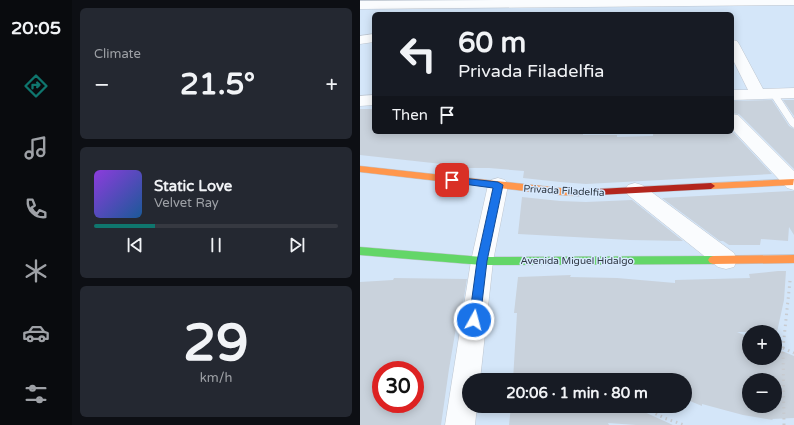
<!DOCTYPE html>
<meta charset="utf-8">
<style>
body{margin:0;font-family:"Varela Round",sans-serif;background:#242831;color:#f1f3f6;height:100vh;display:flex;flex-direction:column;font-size:15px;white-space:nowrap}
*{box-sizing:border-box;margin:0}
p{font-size:13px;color:#9ea1a6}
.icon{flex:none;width:22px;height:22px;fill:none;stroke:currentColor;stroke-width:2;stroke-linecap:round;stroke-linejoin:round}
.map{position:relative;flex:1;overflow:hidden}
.drawer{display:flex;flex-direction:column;gap:8px;padding:8px;background:#0d0f14;width:288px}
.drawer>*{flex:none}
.hud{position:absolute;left:12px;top:12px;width:362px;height:122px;border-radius:6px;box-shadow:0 2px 10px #0003;background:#171b24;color:#f1f3f6;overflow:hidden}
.fabs{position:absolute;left:382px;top:325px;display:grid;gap:8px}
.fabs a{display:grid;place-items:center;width:40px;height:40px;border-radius:50%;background:#171b24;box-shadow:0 2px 10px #0003;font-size:20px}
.speed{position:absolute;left:12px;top:361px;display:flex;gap:8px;font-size:20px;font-weight:700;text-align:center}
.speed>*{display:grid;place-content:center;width:52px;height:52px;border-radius:50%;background:#171b24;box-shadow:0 2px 10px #0003;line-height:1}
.speed .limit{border:6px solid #d22;background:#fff;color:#111}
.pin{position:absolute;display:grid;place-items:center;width:34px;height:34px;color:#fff;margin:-17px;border-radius:8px;box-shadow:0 2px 6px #0006}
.me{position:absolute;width:44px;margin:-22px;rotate:7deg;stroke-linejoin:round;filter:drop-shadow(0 0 3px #0008)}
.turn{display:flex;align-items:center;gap:14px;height:84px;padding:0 20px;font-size:18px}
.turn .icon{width:52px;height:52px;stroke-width:2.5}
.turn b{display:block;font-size:28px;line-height:34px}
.then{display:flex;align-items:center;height:38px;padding:0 20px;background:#0003;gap:8px;font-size:15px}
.big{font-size:30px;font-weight:700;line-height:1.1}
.drawer .card{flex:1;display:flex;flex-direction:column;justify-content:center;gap:6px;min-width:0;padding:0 14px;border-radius:6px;background:#242831}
.drawer .dial{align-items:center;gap:0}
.dial b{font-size:52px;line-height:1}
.song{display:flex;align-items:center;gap:12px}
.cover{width:48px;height:48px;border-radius:6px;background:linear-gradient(135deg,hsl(270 70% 55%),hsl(210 70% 35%))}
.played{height:4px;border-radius:2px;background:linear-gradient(90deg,#0f766e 25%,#363941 25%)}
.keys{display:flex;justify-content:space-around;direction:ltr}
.heat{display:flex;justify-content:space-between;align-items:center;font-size:22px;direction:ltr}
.trip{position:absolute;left:102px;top:373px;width:230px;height:40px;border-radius:20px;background:#171b24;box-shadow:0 2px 10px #0003;font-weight:700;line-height:40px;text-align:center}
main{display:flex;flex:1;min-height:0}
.tab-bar{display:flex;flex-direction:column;width:72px;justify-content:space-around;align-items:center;background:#090b0e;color:#9ea1a6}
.tab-bar .icon{width:28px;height:28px}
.tab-bar .active{color:#0f766e}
.tab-bar b{font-size:18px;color:#f1f3f6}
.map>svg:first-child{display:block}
.built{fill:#d4e6f9;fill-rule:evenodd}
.building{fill:#c9d2dc;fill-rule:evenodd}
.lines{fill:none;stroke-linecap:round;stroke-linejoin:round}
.lane-casing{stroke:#bec6d0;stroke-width:1}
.street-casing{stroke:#bec6d0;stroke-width:1}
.fast-casing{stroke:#bec6d0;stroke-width:1}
.slow-casing{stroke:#bec6d0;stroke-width:1}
.jam-casing{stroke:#bec6d0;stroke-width:1}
.path-far1{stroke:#c8cbd0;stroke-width:2.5;stroke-dasharray:1 3;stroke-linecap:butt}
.path{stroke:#c8cbd0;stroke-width:3;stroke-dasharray:1.5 4;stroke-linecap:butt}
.lane{fill:#fafcfe;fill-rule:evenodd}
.street{fill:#fafcfe;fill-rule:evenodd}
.fast{fill:#63d668;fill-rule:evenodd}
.slow{fill:#ff974d;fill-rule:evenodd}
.jam{fill:#b3261e;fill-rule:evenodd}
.route{fill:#1a73e8;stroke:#114b97}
.labels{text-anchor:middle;stroke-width:3;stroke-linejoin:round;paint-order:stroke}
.street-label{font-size:10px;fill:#2d3641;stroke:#d7e9fe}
</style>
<main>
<nav class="tab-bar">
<b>20:05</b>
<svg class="icon active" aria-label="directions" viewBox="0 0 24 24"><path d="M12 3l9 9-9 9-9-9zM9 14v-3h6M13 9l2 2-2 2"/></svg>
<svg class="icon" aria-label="music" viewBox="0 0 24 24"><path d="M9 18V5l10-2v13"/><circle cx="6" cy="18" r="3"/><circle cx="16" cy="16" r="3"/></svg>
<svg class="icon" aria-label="phone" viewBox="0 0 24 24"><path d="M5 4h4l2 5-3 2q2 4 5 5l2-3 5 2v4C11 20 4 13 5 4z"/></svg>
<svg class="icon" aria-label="climate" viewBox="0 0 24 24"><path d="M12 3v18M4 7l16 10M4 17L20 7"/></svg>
<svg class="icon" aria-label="car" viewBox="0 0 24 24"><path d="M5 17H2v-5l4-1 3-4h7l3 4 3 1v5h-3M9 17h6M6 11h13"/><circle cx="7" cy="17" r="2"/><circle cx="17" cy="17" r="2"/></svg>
<svg class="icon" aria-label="filters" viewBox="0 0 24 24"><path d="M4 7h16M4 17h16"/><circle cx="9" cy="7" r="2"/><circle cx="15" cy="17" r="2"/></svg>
</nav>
<section class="drawer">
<div class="card"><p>Climate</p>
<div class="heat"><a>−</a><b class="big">21.5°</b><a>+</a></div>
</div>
<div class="card">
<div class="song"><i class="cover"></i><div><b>Static Love</b><p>Velvet Ray</p></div></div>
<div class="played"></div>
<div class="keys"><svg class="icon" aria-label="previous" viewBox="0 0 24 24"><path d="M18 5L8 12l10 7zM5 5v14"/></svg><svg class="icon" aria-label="pause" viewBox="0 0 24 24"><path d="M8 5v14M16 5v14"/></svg><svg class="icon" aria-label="next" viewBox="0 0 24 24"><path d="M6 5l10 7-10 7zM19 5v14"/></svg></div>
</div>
<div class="card dial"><b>29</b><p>km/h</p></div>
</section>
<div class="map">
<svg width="434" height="425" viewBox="0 0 434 425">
<rect width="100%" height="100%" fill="#e0eaf5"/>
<path class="built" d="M0,0H434V425H0ZM14,14H372V132H14ZM389,332H415V358H389ZM21,370H55V404H21ZM109,380H325V406H109ZM389,380H415V406H389Z"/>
<g class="building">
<polygon points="412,100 429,126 434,129 434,169 379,114 372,113 372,101"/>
<polygon points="423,100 434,100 434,116"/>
<polygon points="0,109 14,109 14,132 223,132 223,135 257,135 257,137 293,136 293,132 372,131 412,174 226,184 200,182 163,178 164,171 129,168 100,168 100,166 0,155"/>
<polygon points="431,191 434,191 434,235 429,227 428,241 401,239 400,245 369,245 363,241 360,241 302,198"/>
<polygon points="162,197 200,201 226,202 272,200 323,241 270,240 158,234"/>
<path d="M418,271H426L424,300L417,332H377L389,337V358H415V348L434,356V418L412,419L413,420L383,415L342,404V406L325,399V380H153L157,313H154L158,277L211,275L210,277L257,278L315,283V280L390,278L389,274ZM389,380H415V406H389Z"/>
<path d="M34,278L107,279L101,316H98L89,369L81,425H0V282L33,280ZM21,370H55V404H21Z"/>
<polygon points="151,406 271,406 313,425 276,425 248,423 249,425 149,425"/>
</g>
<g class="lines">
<defs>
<polygon id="lane" points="410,91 416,91 434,119 434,128 430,125 409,93"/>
<g id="street">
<polygon points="137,0 434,0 434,5 0,9 0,1"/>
<polygon points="14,34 14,42 0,44 0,36"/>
<polygon points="372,40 377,41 379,44 403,89 434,88 434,98 372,100 372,90 388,90 372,58"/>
<polygon points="14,95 14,105 0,106 0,96"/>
<polygon points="372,114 378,115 434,171 434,190 427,188 372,129"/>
<polygon points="138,178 145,180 148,185 133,261 120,380 109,380 109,406 117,406 115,425 85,425 111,261 128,185 131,180"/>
<polygon points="275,183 282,185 374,253 377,260 374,267 366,269 358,267 268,195 265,190 268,185"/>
</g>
<polygon id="fast" points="0,247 122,257 353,256 356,257 358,260 356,263 353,264 122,265 0,255"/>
<g id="slow">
<polygon points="0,166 219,190 223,193 219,196 200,195 0,172"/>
<polygon points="434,179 433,185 351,189 347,186 351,183"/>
<polygon points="434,255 434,263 353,264 350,263 348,260 350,257 353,256"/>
</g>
<polygon id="jam" points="351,183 355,186 351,189 219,196 215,193 219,190"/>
</defs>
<use href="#lane" class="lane-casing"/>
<use href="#street" class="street-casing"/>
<use href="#fast" class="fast-casing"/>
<use href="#slow" class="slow-casing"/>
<use href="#jam" class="jam-casing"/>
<polyline class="path-far1" points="430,282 430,278"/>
<g class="path">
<polyline points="423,348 434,353"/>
<polyline points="281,406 304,418 324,425"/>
<polyline points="424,425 423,348 430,281"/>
</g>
<use href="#lane" class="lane"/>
<use href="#street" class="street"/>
<use href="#fast" class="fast"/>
<use href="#slow" class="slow"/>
<use href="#jam" class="jam"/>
</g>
<polygon class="route" points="92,177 138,182 143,185 127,261 120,320 118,324 114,325 111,324 109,320 117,261 133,188 89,182 88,180"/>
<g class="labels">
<g class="street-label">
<text transform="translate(204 190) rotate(3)" y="4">Privada Filadelfia</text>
<text x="217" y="264">Avenida Miguel Hidalgo</text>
</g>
</g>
</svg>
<div class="fabs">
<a>+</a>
<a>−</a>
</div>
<div class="speed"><div class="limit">30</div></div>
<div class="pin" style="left:92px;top:180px;background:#d93025"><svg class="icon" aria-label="arrive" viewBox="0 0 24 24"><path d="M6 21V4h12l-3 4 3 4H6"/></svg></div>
<svg class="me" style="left:114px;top:320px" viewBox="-20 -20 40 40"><circle r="17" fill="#1a73e8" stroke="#fff" stroke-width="3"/><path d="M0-11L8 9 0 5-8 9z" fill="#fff"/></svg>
<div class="trip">20:06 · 1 min · 80 m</div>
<div class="hud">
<div class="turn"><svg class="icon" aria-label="left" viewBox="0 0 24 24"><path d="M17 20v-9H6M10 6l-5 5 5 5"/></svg><div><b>60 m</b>Privada Filadelfia</div></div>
<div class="then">Then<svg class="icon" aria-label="arrive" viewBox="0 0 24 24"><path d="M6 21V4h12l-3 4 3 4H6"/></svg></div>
</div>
</div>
</main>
